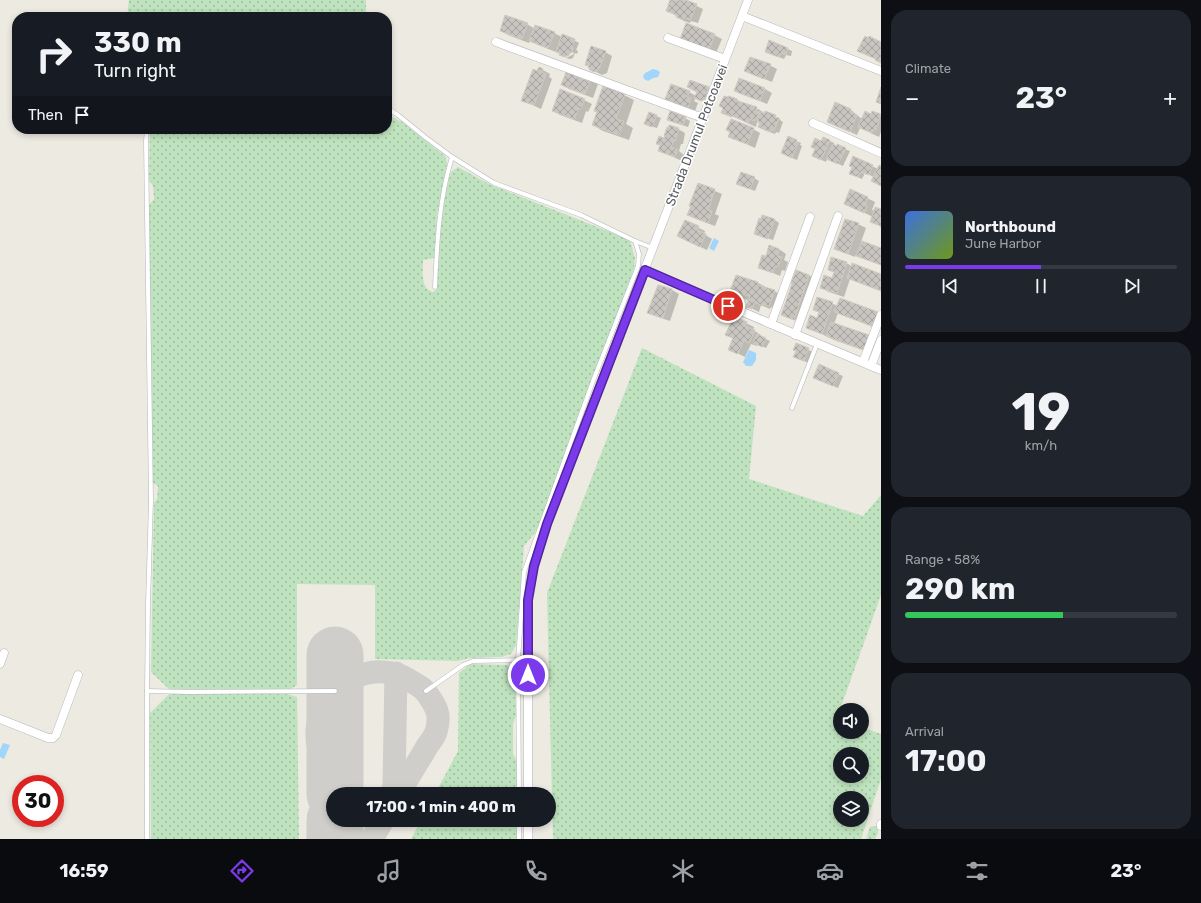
<!DOCTYPE html>
<meta charset="utf-8">
<style>
body{margin:0;font-family:Rubik,sans-serif;background:#20242c;color:#f1f3f6;height:100vh;display:flex;flex-direction:column;font-size:15px;white-space:nowrap}
*{box-sizing:border-box;margin:0}
p{font-size:13px;color:#9ea1a6}
.icon{flex:none;width:22px;height:22px;fill:none;stroke:currentColor;stroke-width:2;stroke-linecap:round;stroke-linejoin:round}
.map{position:relative;flex:1;overflow:hidden}
.details{display:flex;flex-direction:column;gap:10px;padding:10px;background:#0d0f14;width:320px}
.details>*{flex:none}
.banner{position:absolute;left:12px;top:12px;width:380px;height:122px;border-radius:16px;box-shadow:0 2px 6px #0003;background:#171b24;color:#f1f3f6;overflow:hidden}
.controls{position:absolute;left:833px;top:703px;display:grid;gap:8px}
.controls a{display:grid;place-items:center;width:36px;height:36px;border-radius:50%;background:#171b24;box-shadow:0 2px 6px #0003;font-size:20px}
.speed{position:absolute;left:12px;top:775px;display:flex;gap:8px;font-size:20px;font-weight:700;text-align:center}
.speed>*{display:grid;place-content:center;width:52px;height:52px;border-radius:50%;background:#171b24;box-shadow:0 2px 6px #0003;line-height:1}
.speed .limit{border:6px solid #d22;background:#fff;color:#111}
.pin{position:absolute;display:grid;place-items:center;width:34px;height:34px;color:#fff;margin:-17px;border:2px solid #fff;border-radius:50%;box-shadow:0 1px 4px #0007}
.me{position:absolute;width:44px;margin:-22px;rotate:0deg;stroke-linejoin:round;filter:drop-shadow(0 0 3px #0008)}
.turn{display:flex;align-items:center;gap:14px;height:84px;padding:0 16px;font-size:18px}
.turn .icon{width:52px;height:52px;stroke-width:2.5}
.turn b{display:block;font-size:28px;line-height:34px}
.then{display:flex;align-items:center;height:38px;padding:0 16px;background:#0003;gap:8px;font-size:15px}
.big{font-size:30px;font-weight:700;line-height:1.1}
.details .widget{flex:1;display:flex;flex-direction:column;justify-content:center;gap:6px;min-width:0;padding:0 14px;border-radius:16px;background:#20242c}
.details .dial{align-items:center;gap:0}
.dial b{font-size:52px;line-height:1}
.song{display:flex;align-items:center;gap:12px}
.cover{width:48px;height:48px;border-radius:6px;background:linear-gradient(135deg,hsl(220 70% 55%),hsl(80 70% 35%))}
.played{height:4px;border-radius:2px;background:linear-gradient(90deg,#7c3aed 50%,#363941 50%)}
.keys{display:flex;justify-content:space-around;direction:ltr}
.heat{display:flex;justify-content:space-between;align-items:center;font-size:22px;direction:ltr}
.charge{height:6px;border-radius:3px;background:linear-gradient(90deg,#34c759 58%,#363941 0)}
.trip{position:absolute;left:326px;top:787px;width:230px;height:40px;border-radius:20px;background:#171b24;box-shadow:0 2px 6px #0003;font-weight:700;line-height:40px;text-align:center}
.menu{display:flex;height:64px;justify-content:space-around;align-items:center;background:#090b0e;color:#9ea1a6}
.menu .icon{width:28px;height:28px}
.menu .current{color:#7c3aed}
.menu b{font-size:18px;color:#f1f3f6}
main{display:flex;flex:1;min-height:0}
.map>svg:first-child{display:block}
.grass{fill:url(#grass-dots);fill-rule:evenodd}
.water{fill:#a2d5fc}
.shadow{fill:#0003}
.lines{fill:none;stroke-linecap:round;stroke-linejoin:round}
.taxiway{stroke:#cfceca;stroke-width:23}
.runway{stroke:#cfceca;stroke-width:57}
.building{fill:url(#building-cross-hatch);stroke:#d1cbc0}
.lane-casing{stroke:#b4b7bc;stroke-width:5}
.street-casing{stroke:#b4b7bc;stroke-width:9}
.lane{stroke:#fff;stroke-width:4}
.street{stroke:#fff;stroke-width:8}
.route-casing{stroke:#51269a;stroke-width:10}
.route{stroke:#7c3aed;stroke-width:7}
.labels{text-anchor:middle;stroke-width:3;stroke-linejoin:round;paint-order:stroke}
.street-label{font-size:13px;fill:#5a5e62;stroke:#fff}
</style>
<main>
<div class="map">
<svg width="881" height="839" viewBox="0 0 881 839">
<defs>
<pattern id="grass-dots" width="8" height="8" patternUnits="userSpaceOnUse"><rect width="8" height="8" fill="#bfe3be"/><path d="M2 2h.1M6 6h.1" fill="none" stroke="#9ebb9e" stroke-width="1.8" stroke-linecap="round"/></pattern>
<pattern id="building-cross-hatch" width="8" height="8" patternUnits="userSpaceOnUse"><rect width="8" height="8" fill="#c8c4bf"/><path d="M0 0l8 8M0 8l8-8" fill="none" stroke="#a5a29f"/></pattern>
</defs>
<rect width="100%" height="100%" fill="#eceae1"/>
<g class="grass">
<polygon points="129,0 366,0 366,17 127,17"/>
<path d="M387,114L402,122L445,156L447,163L437,215L434,258L423,260C423,271 420,289 433,292L437,289C439,277 437,264 438,252C439,225 444,197 451,172L458,167L489,184L630,240L635,258L634,269L537,530L524,546L516,645L511,654L501,657L469,658L458,661L375,659V585L297,584V685L289,690L169,689L151,672L154,503L157,499L158,486L153,483L149,205L154,199L153,186L149,180L150,129H387Z"/>
<path d="M642,348L756,406L749,479L863,516L881,495V595L837,718L840,719V732H862V727L881,734V779L861,839H553L547,593ZM840,754H862V776H840ZM840,798H862V820H840Z"/>
<polygon points="470,664 506,665 512,668 515,679 516,716 513,723 513,754 517,761 517,794 435,794 458,751 459,673"/>
<polygon points="169,694 287,694 297,697 299,839 151,839 150,713"/>
<polygon points="421,820 517,820 517,839 411,839"/>
<polygon points="877,826 878,833 875,839 866,839 870,827"/>
</g>
<g class="water">
<polygon points="653,69 657,70 660,72 658,77 653,78 648,81 644,79 643,76 645,73"/>
<polygon points="714,238 719,241 714,251 709,248"/>
<polygon points="749,350 756,353 756,360 752,366 746,366 743,362"/>
<polygon points="3,743 10,745 4,759 0,757 0,750"/>
</g>
<g class="shadow">
<polygon points="671,0 684,0 703,9 698,23 691,21 690,23 684,21 667,10"/>
<polygon points="527,24 535,29 554,33 562,37 574,40 579,43 576,50 578,51 577,54 575,53 573,58 570,59 566,58 574,54 573,52 564,57 556,51 556,52 538,45 530,41 529,43 508,35 501,31"/>
<polygon points="714,35 722,39 716,53 681,38"/>
<polygon points="770,41 792,51 791,56 786,55 784,59 770,54"/>
<polygon points="605,52 612,56 607,73 602,75 590,69"/>
<polygon points="757,59 777,69 772,82 745,71"/>
<polygon points="543,70 550,74 549,77 552,79 541,109 522,100 538,72"/>
<polygon points="573,74 580,78 580,79 585,81 591,80 598,84 593,98 569,89 562,85"/>
<polygon points="709,88 713,90 708,104 696,98 694,101 698,103 695,111 673,103 666,99 689,92 696,96 698,92"/>
<polygon points="765,89 772,93 767,104 735,91"/>
<polygon points="624,95 634,100 626,124 633,128 629,140 603,131 593,125"/>
<polygon points="584,100 592,104 588,112 586,111 582,123 560,115 553,111"/>
<polygon points="835,104 851,110 862,119 871,115 873,112 881,116 881,132 879,137 860,128 857,135 835,125"/>
<polygon points="746,105 756,108 763,112 765,115 766,112 780,119 780,120 783,122 779,133 776,132 775,134 764,130 760,127 761,124 757,122 756,127 723,112"/>
<polygon points="656,116 661,118 657,128 650,126"/>
<polygon points="685,118 690,121 688,127 673,122"/>
<polygon points="678,129 685,133 683,144 681,144 679,151 684,155 682,161 660,151 661,146 657,143 665,139"/>
<polygon points="753,129 760,133 755,148 729,136"/>
<polygon points="824,138 834,143 834,145 850,151 843,166 827,159 826,162 813,156"/>
<polygon points="796,141 801,143 800,145 802,146 797,160 787,156"/>
<polygon points="854,157 878,169 881,167 881,185 874,177 865,173 862,179 855,176 853,167"/>
<polygon points="754,178 759,181 755,191 737,184"/>
<polygon points="698,184 722,194 715,214 719,216 715,226 696,219 689,215"/>
<polygon points="851,190 875,202 872,210 875,211 881,210 881,227 871,221 873,217 852,207"/>
<polygon points="775,220 779,223 773,240 760,236"/>
<polygon points="685,221 705,231 704,234 712,239 707,250 685,240"/>
<polygon points="858,224 866,228 861,242 881,249 881,265 865,259 856,254 855,257 835,249"/>
<polygon points="779,249 786,254 784,260 788,262 785,271 782,270 780,276 759,267 766,257"/>
<polygon points="846,263 852,266 881,275 881,291 850,279 844,297 829,292 821,288 832,279 835,272 829,269"/>
<polygon points="809,275 816,280 801,323 783,315"/>
<polygon points="737,276 758,283 782,295 777,309 771,307 770,309 761,305 759,312 747,306 749,301 736,295"/>
<polygon points="658,286 672,290 679,294 670,321 655,316 648,312"/>
<polygon points="818,298 838,306 877,313 881,315 880,330 838,313 834,324 869,336 876,341 871,353 834,340 807,327 818,319 820,313 814,309"/>
<polygon points="734,317 754,327 753,330 761,335 761,337 770,341 766,348 757,344 757,346 751,344 745,357 729,349 734,339 727,335"/>
<polygon points="797,345 813,352 809,363 799,359"/>
<polygon points="838,374 843,376 838,388 819,380"/>
</g>
<g class="lines">
<g class="taxiway">
<path d="M335,781C324,766 316,750 317,731C319,687 371,656 409,680C416,684 424,688 428,695C433,702 439,711 438,720C438,723 437,728 436,732C434,738 428,744 425,750C416,765 407,779 399,794"/>
<polyline points="392,794 394,785 396,673"/>
<polyline points="372,839 383,820"/>
</g>
<g class="runway">
<polyline points="335,655 335,794"/>
<polyline points="335,820 335,839"/>
</g>
</g>
<g class="building">
<polygon points="670,0 686,0 697,4 690,20 683,17 683,20 676,17 677,15 666,11"/>
<polygon points="505,15 528,23 522,39 500,31"/>
<polygon points="686,23 715,34 709,50 680,39"/>
<polygon points="535,25 555,32 548,48 529,41"/>
<polygon points="562,34 575,39 572,47 573,48 572,52 570,52 569,55 565,57 559,55 560,53 556,52"/>
<polygon points="865,36 868,38 869,36 881,42 881,63 875,60 876,59 857,51"/>
<polygon points="769,40 788,48 786,55 781,53 779,57 765,52"/>
<polygon points="591,46 606,51 599,69 594,72 590,70 588,66 585,65"/>
<polygon points="750,57 771,64 764,79 744,71"/>
<polygon points="539,67 543,69 542,72 546,74 534,105 521,101 533,69 537,71"/>
<polygon points="567,70 574,73 573,75 585,80 586,77 591,79 585,94 561,85"/>
<polygon points="739,78 765,88 760,101 734,91"/>
<polygon points="690,80 709,87 704,102 694,98 697,92 687,87"/>
<polygon points="671,84 690,91 687,97 691,98 688,108 665,99"/>
<polygon points="603,86 625,94 616,119 624,121 619,135 592,125 597,112 594,111"/>
<polygon points="881,87 881,104 876,102"/>
<polygon points="560,89 585,99 581,109 579,108 574,119 552,111"/>
<polygon points="724,96 727,97 729,96 737,99 738,101 757,107 756,109 760,110 755,121 750,119 748,123 732,115 732,117 721,113 723,108 719,106"/>
<polygon points="835,102 851,109 850,111 857,115 850,132 827,122"/>
<polygon points="670,111 686,117 683,125 667,120"/>
<polygon points="765,111 776,115 775,117 779,118 774,131 771,130 770,132 758,127 760,122 757,121 760,112 764,113"/>
<polygon points="865,111 871,114 872,111 881,114 878,122 879,122 876,130 874,129 872,133 858,127"/>
<polygon points="649,112 657,115 652,127 644,124"/>
<polygon points="731,119 754,128 747,144 728,137 730,132 726,130"/>
<polygon points="669,125 679,128 675,141 674,140 671,147 678,150 675,157 658,151 660,145 656,144 659,136 664,138 665,136 664,136 667,127 668,128"/>
<polygon points="788,136 797,140 796,142 798,143 792,158 781,153"/>
<polygon points="823,137 830,140 821,160 812,156 815,149 811,147 815,138 821,141"/>
<polygon points="833,144 837,146 837,144 846,148 838,164 826,159"/>
<polygon points="853,156 873,165 869,175 860,172 858,177 849,174 852,167 849,166"/>
<polygon points="879,165 881,166 881,186 871,181"/>
<polygon points="741,172 755,177 750,189 736,184"/>
<polygon points="698,183 715,189 708,210 712,211 708,223 687,215 691,206 689,206"/>
<polygon points="850,189 868,197 865,205 867,206 864,213 844,204"/>
<polygon points="875,207 881,209 881,226 870,222"/>
<polygon points="762,215 775,219 768,239 754,234 759,218 761,219"/>
<polygon points="845,219 859,223 848,254 834,249"/>
<polygon points="685,220 699,226 697,230 706,234 700,247 677,236"/>
<polygon points="862,241 881,248 881,265 856,256"/>
<polygon points="769,245 779,249 777,256 782,257 778,267 775,266 773,273 758,268 762,255 766,256"/>
<polygon points="831,257 847,262 837,293 820,288 824,275 832,278 834,272 828,270"/>
<polygon points="852,263 881,274 881,291 847,278"/>
<polygon points="796,270 809,275 794,320 781,315 792,284 791,283"/>
<polygon points="736,275 758,282 757,285 775,290 769,306 763,304 763,306 756,303 756,301 755,301 752,309 746,307 750,296 743,294 742,298 735,295 735,293 730,291"/>
<polygon points="658,285 672,289 663,318 647,313"/>
<polygon points="817,297 833,302 822,334 806,328 810,315 817,318 819,312 813,310"/>
<polygon points="840,298 878,312 872,326 834,312"/>
<polygon points="734,316 747,322 745,326 755,330 749,343 744,340 738,354 728,350 733,338 725,335"/>
<polygon points="831,322 869,335 864,350 826,336"/>
<polygon points="757,334 766,338 762,347 753,343"/>
<polygon points="796,343 809,348 804,361 793,357 796,351 793,350"/>
<polygon points="819,364 839,373 833,386 813,378"/>
</g>
<g class="lines">
<defs>
<g id="lane">
<path d="M387,108L398,115L425,137L452,157C439,199 437,243 435,287"/>
<polyline points="147,129 146,141 151,500 148,605 147,691"/>
<polyline points="452,157 494,183 581,215 635,241 639,254 638,266 593,381 524,572 518,660 519,794"/>
<polyline points="635,241 653,248"/>
<polyline points="792,408 817,344"/>
<polyline points="426,691 463,665 473,661 518,660"/>
<polyline points="147,839 147,691 189,692 335,691"/>
<polyline points="519,839 519,820"/>
</g>
<g id="street">
<polyline points="742,16 881,71"/>
<polyline points="668,38 725,59"/>
<polyline points="496,42 703,118"/>
<polyline points="813,123 881,153"/>
<polyline points="645,270 771,324 881,370"/>
<polyline points="771,324 810,217"/>
<polyline points="795,335 838,216"/>
<polyline points="863,362 881,315"/>
<polyline points="871,366 881,340"/>
<polyline points="0,664 4,653"/>
<polyline points="0,719 48,738 53,738 56,735 78,675"/>
<polyline points="528,794 528,600 534,566 547,524 748,0"/>
<polyline points="528,820 528,839"/>
<polyline points="881,824 881,826"/>
</g>
</defs>
<use href="#lane" class="lane-casing"/>
<use href="#street" class="street-casing"/>
<use href="#lane" class="lane"/>
<use href="#street" class="street"/>
</g>
<g class="lines">
<defs>
<polyline id="route" points="528,675 528,600 534,566 547,524 645,270 728,306"/>
</defs>
<use href="#route" class="route-casing"/>
<use href="#route" class="route"/>
</g>
<g class="labels">
<g class="street-label">
<text transform="translate(696 135) rotate(-69)" y="5">Strada Drumul Potcoavei</text>
</g>
</g>
</svg>
<div class="controls">
<a><svg class="icon" aria-label="sound" viewBox="0 0 24 24"><path d="M4 9h4l5-4v14l-5-4H4zM17 9q2 3 0 6"/></svg></a>
<a><svg class="icon" aria-label="search" viewBox="0 0 24 24"><circle cx="10" cy="10" r="6"/><path d="M15 15l6 6"/></svg></a>
<a><svg class="icon" aria-label="layers" viewBox="0 0 24 24"><path d="M12 4l9 5-9 5-9-5zM3 14l9 5 9-5"/></svg></a>
</div>
<div class="speed"><div class="limit">30</div></div>
<div class="pin" style="left:728px;top:306px;background:#d93025"><svg class="icon" aria-label="arrive" viewBox="0 0 24 24"><path d="M6 21V4h12l-3 4 3 4H6"/></svg></div>
<svg class="me" style="left:528px;top:675px" viewBox="-20 -20 40 40"><circle r="17" fill="#7c3aed" stroke="#fff" stroke-width="3"/><path d="M0-11L8 9 0 5-8 9z" fill="#fff"/></svg>
<div class="trip">17:00 · 1 min · 400 m</div>
<div class="banner">
<div class="turn"><svg class="icon" aria-label="right" viewBox="0 0 24 24"><path d="M7 20v-9h11M14 6l5 5-5 5"/></svg><div><b>330 m</b>Turn right</div></div>
<div class="then">Then<svg class="icon" aria-label="arrive" viewBox="0 0 24 24"><path d="M6 21V4h12l-3 4 3 4H6"/></svg></div>
</div>
</div>
<section class="details">
<div class="widget"><p>Climate</p>
<div class="heat"><a>−</a><b class="big">23°</b><a>+</a></div>
</div>
<div class="widget">
<div class="song"><i class="cover"></i><div><b>Northbound</b><p>June Harbor</p></div></div>
<div class="played"></div>
<div class="keys"><svg class="icon" aria-label="previous" viewBox="0 0 24 24"><path d="M18 5L8 12l10 7zM5 5v14"/></svg><svg class="icon" aria-label="pause" viewBox="0 0 24 24"><path d="M8 5v14M16 5v14"/></svg><svg class="icon" aria-label="next" viewBox="0 0 24 24"><path d="M6 5l10 7-10 7zM19 5v14"/></svg></div>
</div>
<div class="widget dial"><b>19</b><p>km/h</p></div>
<div class="widget"><p>Range · 58%</p><b class="big">290 km</b><div class="charge"></div></div>
<div class="widget"><p>Arrival</p><b class="big">17:00</b></div>
</section>
</main>
<nav class="menu">
<b>16:59</b>
<svg class="icon current" aria-label="directions" viewBox="0 0 24 24"><path d="M12 3l9 9-9 9-9-9zM9 14v-3h6M13 9l2 2-2 2"/></svg>
<svg class="icon" aria-label="music" viewBox="0 0 24 24"><path d="M9 18V5l10-2v13"/><circle cx="6" cy="18" r="3"/><circle cx="16" cy="16" r="3"/></svg>
<svg class="icon" aria-label="phone" viewBox="0 0 24 24"><path d="M5 4h4l2 5-3 2q2 4 5 5l2-3 5 2v4C11 20 4 13 5 4z"/></svg>
<svg class="icon" aria-label="climate" viewBox="0 0 24 24"><path d="M12 3v18M4 7l16 10M4 17L20 7"/></svg>
<svg class="icon" aria-label="car" viewBox="0 0 24 24"><path d="M5 17H2v-5l4-1 3-4h7l3 4 3 1v5h-3M9 17h6M6 11h13"/><circle cx="7" cy="17" r="2"/><circle cx="17" cy="17" r="2"/></svg>
<svg class="icon" aria-label="filters" viewBox="0 0 24 24"><path d="M4 7h16M4 17h16"/><circle cx="9" cy="7" r="2"/><circle cx="15" cy="17" r="2"/></svg>
<b>23°</b>
</nav>
